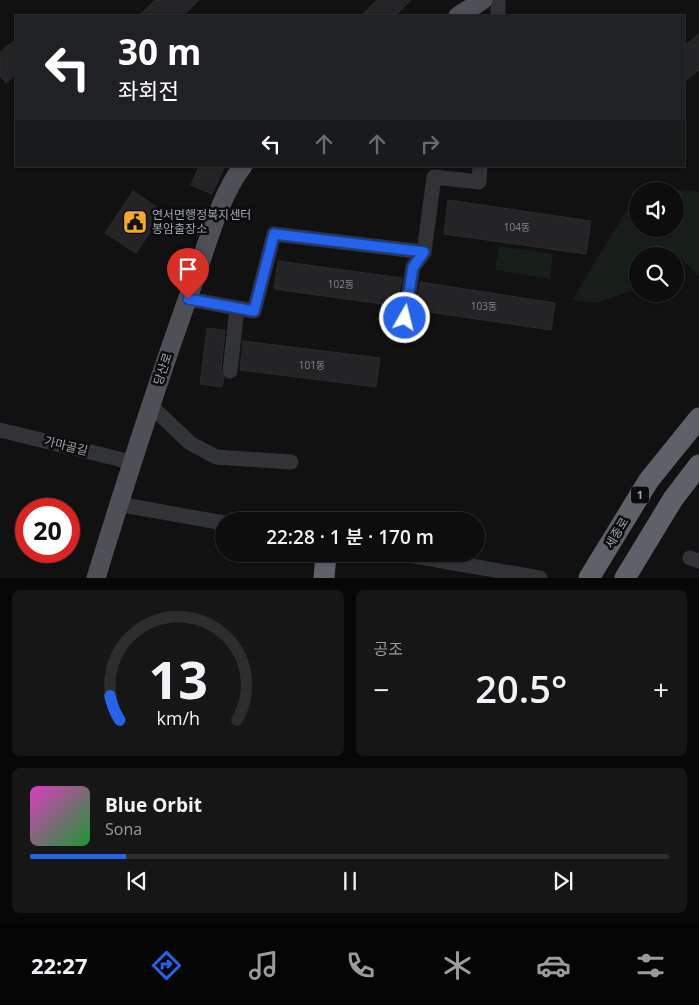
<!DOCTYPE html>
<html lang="ko">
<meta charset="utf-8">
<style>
body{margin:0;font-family:"Open Sans","Noto Sans KR",sans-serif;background:#161617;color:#f1f3f6;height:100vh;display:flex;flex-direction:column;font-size:19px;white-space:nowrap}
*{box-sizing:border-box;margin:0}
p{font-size:16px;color:#9a9c9e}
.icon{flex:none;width:28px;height:28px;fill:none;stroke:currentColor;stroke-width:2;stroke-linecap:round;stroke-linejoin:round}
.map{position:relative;height:578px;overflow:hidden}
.sheet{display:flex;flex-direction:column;gap:12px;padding:12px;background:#070708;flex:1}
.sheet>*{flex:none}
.guide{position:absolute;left:15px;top:15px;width:670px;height:152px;border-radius:0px;box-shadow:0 1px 4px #0004,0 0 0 1px #2d2d2e;background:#202124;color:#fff;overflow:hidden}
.controls{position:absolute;left:629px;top:182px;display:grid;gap:10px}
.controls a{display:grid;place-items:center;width:55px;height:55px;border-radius:50%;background:#0d0d0e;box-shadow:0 1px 4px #0004,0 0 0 1px #2d2d2e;font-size:25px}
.speed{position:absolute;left:15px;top:498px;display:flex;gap:10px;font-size:25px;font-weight:700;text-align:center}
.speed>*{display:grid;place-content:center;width:65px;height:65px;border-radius:50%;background:#0d0d0e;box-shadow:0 1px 4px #0004,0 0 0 1px #2d2d2e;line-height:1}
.speed .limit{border:8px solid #d22;background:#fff;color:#111}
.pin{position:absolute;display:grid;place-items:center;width:42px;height:42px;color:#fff;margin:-51px -21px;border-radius:50% 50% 50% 0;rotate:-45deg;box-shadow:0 0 5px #0007}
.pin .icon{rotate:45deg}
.me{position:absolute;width:55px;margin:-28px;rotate:8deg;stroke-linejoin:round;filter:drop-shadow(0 0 4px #0008)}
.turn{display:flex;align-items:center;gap:18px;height:105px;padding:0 20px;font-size:22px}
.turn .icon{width:65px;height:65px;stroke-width:2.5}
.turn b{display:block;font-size:35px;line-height:42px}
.lanes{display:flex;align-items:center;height:48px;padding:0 20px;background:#0003;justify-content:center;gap:25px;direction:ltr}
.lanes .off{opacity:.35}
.big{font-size:38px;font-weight:600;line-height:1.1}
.sheet .widget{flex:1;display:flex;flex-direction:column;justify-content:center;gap:8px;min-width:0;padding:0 18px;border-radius:8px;background:#161617}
.sheet .dial{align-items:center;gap:0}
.dial svg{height:130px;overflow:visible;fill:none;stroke:#2d2d2e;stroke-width:7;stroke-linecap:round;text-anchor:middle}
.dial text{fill:#f1f3f6;stroke:none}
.song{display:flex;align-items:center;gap:15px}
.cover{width:60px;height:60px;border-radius:8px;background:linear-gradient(135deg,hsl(310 70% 55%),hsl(130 70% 35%))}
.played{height:5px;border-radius:2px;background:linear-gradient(90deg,#2563eb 15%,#2d2d2e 15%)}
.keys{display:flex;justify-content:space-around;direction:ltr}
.heat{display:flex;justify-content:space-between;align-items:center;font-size:28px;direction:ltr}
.sheet .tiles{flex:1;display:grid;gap:12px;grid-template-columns:1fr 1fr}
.widget:last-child{grid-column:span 2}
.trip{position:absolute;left:215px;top:512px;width:270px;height:50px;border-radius:25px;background:#0d0d0e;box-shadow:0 1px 4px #0004,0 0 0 1px #2d2d2e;font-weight:600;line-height:50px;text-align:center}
.menu{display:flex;height:80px;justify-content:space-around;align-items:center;background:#050506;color:#9a9c9e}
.menu .icon{width:35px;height:35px}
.menu .selected{color:#2563eb}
.menu b{font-size:22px;color:#f1f3f6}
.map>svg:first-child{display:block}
.green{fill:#171d18}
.building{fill:#242426;stroke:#2b2b2e}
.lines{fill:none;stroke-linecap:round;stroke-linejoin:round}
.minor{stroke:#323337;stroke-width:15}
.major{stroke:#4e5056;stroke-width:19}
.highway{stroke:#5e6168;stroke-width:21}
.route-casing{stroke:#184099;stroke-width:12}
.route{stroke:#2563eb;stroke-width:9}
.labels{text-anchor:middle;stroke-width:5;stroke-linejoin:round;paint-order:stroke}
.number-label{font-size:10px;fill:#81868f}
.shield{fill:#0c0c0d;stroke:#747881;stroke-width:1}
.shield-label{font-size:11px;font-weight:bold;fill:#a1a7b3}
.poi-label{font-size:12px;fill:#a1a7b3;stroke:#0c0c0d;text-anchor:start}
.street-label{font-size:12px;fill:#a1a7b3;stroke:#0c0c0d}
</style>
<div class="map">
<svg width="699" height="578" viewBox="0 0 699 578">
<rect width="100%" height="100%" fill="#111112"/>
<g class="green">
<polygon points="661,187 699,192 699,277 675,252 672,256 638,256 637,289 597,303 572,300 629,206 637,201 638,229 675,229 675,191 654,191"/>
<polygon points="499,246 553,254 550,279 495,270"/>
</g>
<g class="building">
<polygon points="155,0 199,0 183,16 139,16"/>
<polygon points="377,0 411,0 395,16 361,16"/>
<polygon points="699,34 699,70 684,82 684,46"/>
<polygon points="16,39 16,75 6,83 0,76 0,52"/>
<polygon points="199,166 225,166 212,194 191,185"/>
<polygon points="133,191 164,212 136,253 105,233"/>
<polygon points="448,200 591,221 586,254 444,234"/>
<polygon points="278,261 402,278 397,306 274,289"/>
<polygon points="420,282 555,303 551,330 416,310"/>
<polygon points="207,328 225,330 221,370 224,378 222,387 200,384"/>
<polygon points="243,341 380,358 376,387 240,370"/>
</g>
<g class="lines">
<g class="minor">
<polyline points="498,0 498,16"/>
<polyline points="188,299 254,311 274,234 424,252 434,177 479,182 480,166"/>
<polyline points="405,318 413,267 424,252"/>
<polyline points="230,371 237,308"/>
<polyline points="151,406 190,443 216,457 291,462"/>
<polyline points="0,430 131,462"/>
<polyline points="118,504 224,523"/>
<polyline points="403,554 540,578"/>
<polyline points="690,558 699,561"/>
</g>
<g class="major">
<polyline points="458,16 483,0"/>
<path d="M96,578C127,477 159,377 195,278C207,245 221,193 243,166"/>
</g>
<g class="highway">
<polyline points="324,578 326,554"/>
<polyline points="589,578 649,480 699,418"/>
<polyline points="625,578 673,499 699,465"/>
</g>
</g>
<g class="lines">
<defs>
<polyline id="route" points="188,299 254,311 274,234 424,252 413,267 405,318"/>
</defs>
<use href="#route" class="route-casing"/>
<use href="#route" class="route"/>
</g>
<defs>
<symbol id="civic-square" viewBox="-11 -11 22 22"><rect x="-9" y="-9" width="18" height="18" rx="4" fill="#f6aa25" stroke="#0c0c0d"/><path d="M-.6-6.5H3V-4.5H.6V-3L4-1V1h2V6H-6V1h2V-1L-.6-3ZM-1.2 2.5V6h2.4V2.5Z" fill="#111"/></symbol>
</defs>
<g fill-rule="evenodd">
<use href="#civic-square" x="121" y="208" width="28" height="28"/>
</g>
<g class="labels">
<g class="number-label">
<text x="517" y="231">104동</text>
<text x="341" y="288">102동</text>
<text x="484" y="310">103동</text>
<text x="312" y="369">101동</text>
</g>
<rect class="shield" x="631" y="486.5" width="18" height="17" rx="4"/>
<g class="shield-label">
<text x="640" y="499">1</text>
</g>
<g class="poi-label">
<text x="152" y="219">연서면행정복지센터<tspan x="152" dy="14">봉암출장소</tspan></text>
</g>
<g class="street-label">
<text transform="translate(163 369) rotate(-71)" y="4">당산로</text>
<text transform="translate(66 446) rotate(14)" y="4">가마골길</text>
<text transform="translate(617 533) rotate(-59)" y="4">세종로</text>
</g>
</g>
</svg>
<div class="controls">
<a><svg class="icon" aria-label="sound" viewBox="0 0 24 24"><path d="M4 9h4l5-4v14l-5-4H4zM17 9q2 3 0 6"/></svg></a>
<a><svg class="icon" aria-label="search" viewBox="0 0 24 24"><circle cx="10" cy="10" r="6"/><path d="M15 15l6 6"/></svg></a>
</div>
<div class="speed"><div class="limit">20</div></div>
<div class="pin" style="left:188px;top:299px;background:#d93025"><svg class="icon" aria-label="arrive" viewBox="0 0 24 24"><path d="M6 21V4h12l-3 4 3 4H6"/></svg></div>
<svg class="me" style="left:405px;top:318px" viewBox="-20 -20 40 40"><circle r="17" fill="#2563eb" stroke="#fff" stroke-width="3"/><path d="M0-11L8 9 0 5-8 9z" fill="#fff"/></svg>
<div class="trip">22:28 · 1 분 · 170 m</div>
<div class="guide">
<div class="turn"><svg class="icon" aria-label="left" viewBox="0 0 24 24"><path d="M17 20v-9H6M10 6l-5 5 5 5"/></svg><div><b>30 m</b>좌회전</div></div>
<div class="lanes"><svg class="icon" aria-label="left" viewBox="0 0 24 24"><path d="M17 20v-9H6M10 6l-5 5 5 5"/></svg><svg class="icon off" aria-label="ahead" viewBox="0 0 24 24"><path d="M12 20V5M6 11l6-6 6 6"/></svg><svg class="icon off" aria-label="ahead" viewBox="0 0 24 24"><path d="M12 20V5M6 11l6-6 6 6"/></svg><svg class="icon off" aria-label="right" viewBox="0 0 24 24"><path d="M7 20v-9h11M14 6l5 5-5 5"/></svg></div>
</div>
</div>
<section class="sheet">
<div class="tiles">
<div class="widget dial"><svg viewBox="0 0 100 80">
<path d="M14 69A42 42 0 1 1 86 69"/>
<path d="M14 69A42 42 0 0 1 8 54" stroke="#2563eb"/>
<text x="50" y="56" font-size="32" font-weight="700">13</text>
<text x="50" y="72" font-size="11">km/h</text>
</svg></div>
<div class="widget"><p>공조</p>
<div class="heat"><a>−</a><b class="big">20.5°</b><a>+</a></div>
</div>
<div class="widget">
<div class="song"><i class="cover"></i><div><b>Blue Orbit</b><p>Sona</p></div></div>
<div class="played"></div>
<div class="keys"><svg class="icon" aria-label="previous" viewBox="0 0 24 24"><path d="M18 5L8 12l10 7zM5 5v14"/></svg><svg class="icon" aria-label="pause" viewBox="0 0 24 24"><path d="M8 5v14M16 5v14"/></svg><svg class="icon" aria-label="next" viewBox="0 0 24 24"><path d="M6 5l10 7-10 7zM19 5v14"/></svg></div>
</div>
</div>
</section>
<nav class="menu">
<b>22:27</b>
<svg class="icon selected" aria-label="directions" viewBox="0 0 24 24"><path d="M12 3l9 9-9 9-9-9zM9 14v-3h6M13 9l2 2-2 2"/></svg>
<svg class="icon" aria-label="music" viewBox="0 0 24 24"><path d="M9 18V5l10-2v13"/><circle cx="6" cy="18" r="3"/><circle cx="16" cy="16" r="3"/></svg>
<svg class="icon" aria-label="phone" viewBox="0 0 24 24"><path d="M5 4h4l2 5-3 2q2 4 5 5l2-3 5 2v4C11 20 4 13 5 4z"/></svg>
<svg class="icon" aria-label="climate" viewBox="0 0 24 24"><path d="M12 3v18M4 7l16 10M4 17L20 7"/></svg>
<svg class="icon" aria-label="car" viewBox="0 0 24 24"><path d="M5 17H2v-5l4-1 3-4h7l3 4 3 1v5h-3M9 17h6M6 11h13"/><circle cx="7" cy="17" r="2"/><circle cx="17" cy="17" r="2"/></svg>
<svg class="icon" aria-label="filters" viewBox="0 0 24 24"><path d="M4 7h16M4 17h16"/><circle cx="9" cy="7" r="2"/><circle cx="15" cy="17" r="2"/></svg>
</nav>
